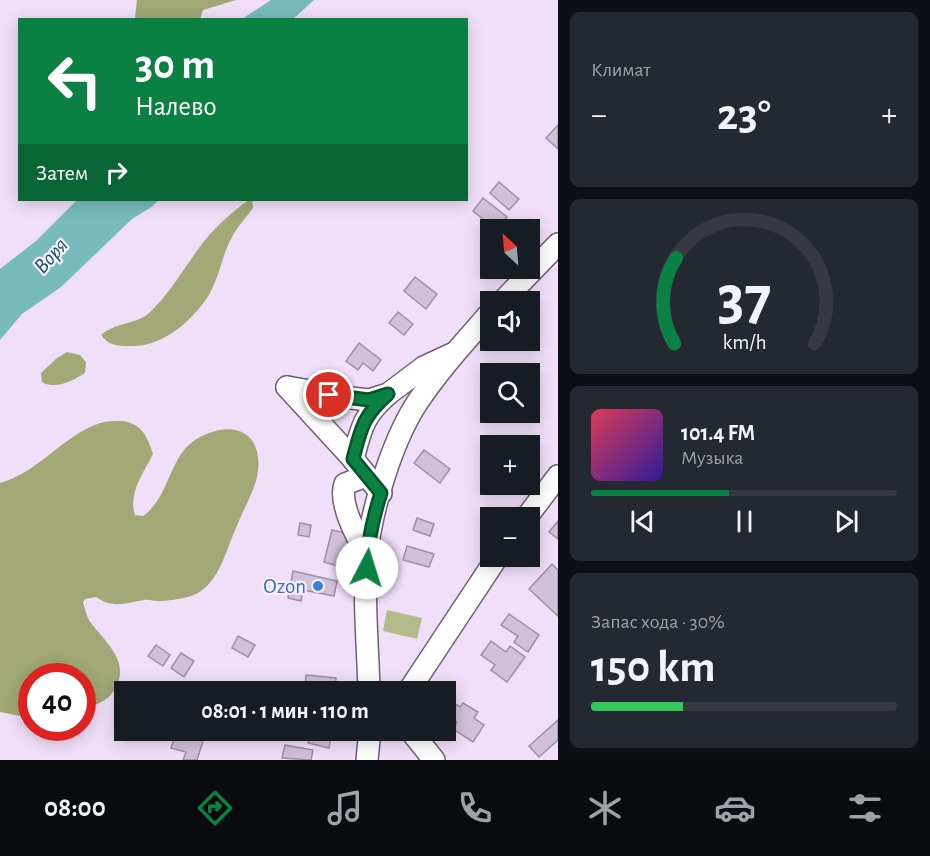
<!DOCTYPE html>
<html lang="ru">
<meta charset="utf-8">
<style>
body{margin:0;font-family:"Alegreya Sans",sans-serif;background:#242831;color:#f1f3f6;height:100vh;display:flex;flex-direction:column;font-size:22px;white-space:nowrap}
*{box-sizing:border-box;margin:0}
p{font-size:20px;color:#9ea1a6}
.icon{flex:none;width:33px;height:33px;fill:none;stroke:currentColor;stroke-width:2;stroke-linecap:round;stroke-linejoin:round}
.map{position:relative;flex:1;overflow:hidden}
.sheet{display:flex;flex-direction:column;gap:12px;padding:12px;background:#0d0f14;width:372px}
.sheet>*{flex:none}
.top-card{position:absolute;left:18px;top:18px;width:450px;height:183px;border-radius:0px;box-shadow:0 3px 15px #0003;background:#0b8043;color:#fff;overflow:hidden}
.needle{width:39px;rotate:334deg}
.controls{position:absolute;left:480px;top:219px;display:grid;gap:12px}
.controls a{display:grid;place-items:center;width:60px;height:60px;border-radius:0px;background:#171b24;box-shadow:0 3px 15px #0003;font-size:30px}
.speed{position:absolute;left:18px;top:663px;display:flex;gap:12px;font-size:30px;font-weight:700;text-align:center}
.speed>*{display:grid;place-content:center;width:78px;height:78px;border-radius:50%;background:#171b24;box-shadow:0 3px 15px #0003;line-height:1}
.speed .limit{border:9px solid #d22;background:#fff;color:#111}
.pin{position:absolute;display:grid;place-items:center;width:51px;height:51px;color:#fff;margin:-26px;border:3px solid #fff;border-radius:50%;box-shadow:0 2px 6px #0007}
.me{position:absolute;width:66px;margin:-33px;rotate:5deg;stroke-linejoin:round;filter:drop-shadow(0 0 4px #0008)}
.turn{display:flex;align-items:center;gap:21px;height:126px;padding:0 18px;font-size:27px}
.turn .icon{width:78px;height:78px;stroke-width:2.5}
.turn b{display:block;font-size:42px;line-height:51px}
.then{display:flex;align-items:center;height:57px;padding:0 18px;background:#0003;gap:12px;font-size:22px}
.big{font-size:45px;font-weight:600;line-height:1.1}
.sheet .tile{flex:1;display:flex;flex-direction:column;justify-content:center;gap:9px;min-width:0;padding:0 21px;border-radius:9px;background:#242831}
.sheet .dial{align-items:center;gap:0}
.dial svg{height:156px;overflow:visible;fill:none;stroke:#363941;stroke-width:7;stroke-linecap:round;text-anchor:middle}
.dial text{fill:#f1f3f6;stroke:none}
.song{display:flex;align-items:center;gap:18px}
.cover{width:72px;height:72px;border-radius:9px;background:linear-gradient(135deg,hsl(350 70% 55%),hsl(250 70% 35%))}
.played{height:6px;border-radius:3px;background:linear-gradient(90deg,#0b8043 45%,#363941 45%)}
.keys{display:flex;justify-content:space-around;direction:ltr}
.heat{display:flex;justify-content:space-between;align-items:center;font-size:33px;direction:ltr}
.charge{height:9px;border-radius:4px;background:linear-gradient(90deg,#34c759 30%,#363941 0)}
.trip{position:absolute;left:114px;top:681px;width:342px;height:60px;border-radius:0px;background:#171b24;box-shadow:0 3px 15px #0003;font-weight:600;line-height:60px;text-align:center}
.tabs{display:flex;height:96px;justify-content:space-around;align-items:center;background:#090b0e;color:#9ea1a6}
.tabs .icon{width:42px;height:42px}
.tabs .on{color:#0b8043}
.tabs b{font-size:27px;color:#f1f3f6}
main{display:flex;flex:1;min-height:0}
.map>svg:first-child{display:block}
.green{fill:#b4bb8a}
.forest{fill:#a2a977}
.water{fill:#77bbbd}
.building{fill:#d2c0d9;stroke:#9f8ea6;stroke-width:1.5}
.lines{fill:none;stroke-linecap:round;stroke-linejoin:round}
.minor-casing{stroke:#6e5f75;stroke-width:24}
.minor{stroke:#fff;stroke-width:21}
.route-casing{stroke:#07532c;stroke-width:15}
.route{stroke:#0b8043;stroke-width:10}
.shop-dot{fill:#3f7fe0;stroke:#faefff;stroke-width:2}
.labels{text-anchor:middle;stroke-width:4.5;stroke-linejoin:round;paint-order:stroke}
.shop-label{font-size:21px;fill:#366cbe;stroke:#faefff;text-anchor:end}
.water-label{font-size:22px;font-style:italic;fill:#175255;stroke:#faefff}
</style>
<main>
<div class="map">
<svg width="558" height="760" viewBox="0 0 558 760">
<rect width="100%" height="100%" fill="#f1dff9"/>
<polygon class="green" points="387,610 422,618 417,639 383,631"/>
<g class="forest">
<polygon points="137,0 236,0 203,10 200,19 138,20 135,17"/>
<path d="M249,200H252L253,208C246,218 237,227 232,237C222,255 220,275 210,293C194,320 162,348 129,346C117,346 108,345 101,335C114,323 138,323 148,314C169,295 182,271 199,248C213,229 230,213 249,200Z"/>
<path d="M67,352L80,355L86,362L85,373C72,381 56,390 42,382L41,373L57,358Z"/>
<path d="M123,421C143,425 147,436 153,454C143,474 128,493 135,515L143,516C171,497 168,453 200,437C237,418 265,435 257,477C253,494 242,512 236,528C227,548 220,578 201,591C191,598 174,600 162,601C156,602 150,599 144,600C124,603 114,609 96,597L85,599L83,602C85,608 86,615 89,620C101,638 128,658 118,682C112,700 99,704 83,709L82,676H32L31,718L0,712V483C38,473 62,436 100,423C107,421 116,421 123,421Z"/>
</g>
<g class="water">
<polygon points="271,0 314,0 293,19 242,19"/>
<polygon points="77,200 158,200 153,206 132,219 61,287 22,314 0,340 0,269 36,241"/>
</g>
<g class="building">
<polygon points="558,125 558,149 546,138"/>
<polygon points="499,182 519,199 509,210 490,193"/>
<polygon points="483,198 507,217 497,230 473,211"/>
<polygon points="415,277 437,294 426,309 404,291"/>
<polygon points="398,312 413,324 404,335 389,323"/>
<polygon points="359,343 381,360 373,371 363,363 358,370 346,361"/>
<polygon points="530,387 538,395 530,404"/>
<polygon points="424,450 450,469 440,483 414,463"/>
<polygon points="417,518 434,524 430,536 413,530"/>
<polygon points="558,521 558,539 549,532"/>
<polygon points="300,523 311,525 309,537 298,535"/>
<polygon points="332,530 350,534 342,567 324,562"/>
<polygon points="407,546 434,554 429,567 403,560"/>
<polygon points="552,564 558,570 558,616 529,589"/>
<polygon points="293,571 337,581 334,596 303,590 301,601 288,598"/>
<polygon points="509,614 539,635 528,652 514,642 518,636 501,625"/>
<polygon points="238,636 255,645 248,657 232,648"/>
<polygon points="491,641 506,652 510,646 525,657 507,682 491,670 495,665 481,655"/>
<polygon points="156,645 170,655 163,666 148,656"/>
<polygon points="181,653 194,661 184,677 171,668"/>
<polygon points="306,675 336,678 334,692 305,692"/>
<polygon points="446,698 460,707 463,703 478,712 474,718 484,725 473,742 453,729 457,722 446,715"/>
<polygon points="558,720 558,740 539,757 529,746"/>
<polygon points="165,730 193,730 198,732 196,739 203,741 197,760 183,760 186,752 171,748 175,736 164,733"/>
<polygon points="311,732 331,736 329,748 308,743"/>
<polygon points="285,745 313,750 311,760 282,758"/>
</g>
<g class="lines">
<defs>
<g id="minor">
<polyline points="502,302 558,244"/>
<polyline points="287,387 351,398 369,400 388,394 424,367 452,354"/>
<polyline points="287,387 353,459 381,493"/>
<path d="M353,459C361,429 363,416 387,395"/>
<path d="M366,476L345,484C338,502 357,538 367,554"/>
<polyline points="526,518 558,476"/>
<path d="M369,692C368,647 363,598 367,554C371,510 392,443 415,406C437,372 464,343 490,313"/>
<polyline points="408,692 498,556"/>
<polyline points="410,730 434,760"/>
<polyline points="367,760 370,730"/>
</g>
</defs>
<use href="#minor" class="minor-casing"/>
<use href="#minor" class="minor"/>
</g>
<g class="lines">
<defs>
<path id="route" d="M329,395L369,400L388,394C363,416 361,428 353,459L381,493C373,518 367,542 367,568"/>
</defs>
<use href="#route" class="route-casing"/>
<use href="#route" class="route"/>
</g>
<circle class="shop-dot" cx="318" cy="586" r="6"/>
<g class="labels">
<g class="shop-label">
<text x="306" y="593">Ozon</text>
</g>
<g class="water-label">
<text transform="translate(50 255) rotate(-48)" y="8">Воря</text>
</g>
</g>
</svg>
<div class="controls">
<a><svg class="needle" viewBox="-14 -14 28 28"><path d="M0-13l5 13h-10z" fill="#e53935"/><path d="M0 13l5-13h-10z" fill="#9ea1a6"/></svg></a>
<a><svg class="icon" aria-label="sound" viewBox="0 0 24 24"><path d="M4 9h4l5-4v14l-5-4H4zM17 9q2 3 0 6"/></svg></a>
<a><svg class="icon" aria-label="search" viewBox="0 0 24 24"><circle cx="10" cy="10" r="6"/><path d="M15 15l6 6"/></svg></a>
<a>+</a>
<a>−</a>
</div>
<div class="speed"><div class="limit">40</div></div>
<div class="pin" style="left:329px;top:395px;background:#d93025"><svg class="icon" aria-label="arrive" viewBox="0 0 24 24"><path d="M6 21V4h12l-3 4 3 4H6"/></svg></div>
<svg class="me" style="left:367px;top:568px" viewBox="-20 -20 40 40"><circle r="19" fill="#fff"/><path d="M0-13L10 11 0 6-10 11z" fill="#0b8043"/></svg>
<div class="trip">08:01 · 1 мин · 110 m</div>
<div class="top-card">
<div class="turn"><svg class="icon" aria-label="left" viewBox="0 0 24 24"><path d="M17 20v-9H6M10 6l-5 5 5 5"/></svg><div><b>30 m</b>Налево</div></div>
<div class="then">Затем<svg class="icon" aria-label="right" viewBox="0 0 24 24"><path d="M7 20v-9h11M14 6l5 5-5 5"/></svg></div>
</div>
</div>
<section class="sheet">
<div class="tile"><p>Климат</p>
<div class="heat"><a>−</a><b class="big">23°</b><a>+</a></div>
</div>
<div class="tile dial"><svg viewBox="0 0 100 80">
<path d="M14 69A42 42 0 1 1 86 69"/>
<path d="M14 69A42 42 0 0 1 15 25" stroke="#0b8043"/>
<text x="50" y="56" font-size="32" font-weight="700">37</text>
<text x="50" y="72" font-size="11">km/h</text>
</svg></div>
<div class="tile">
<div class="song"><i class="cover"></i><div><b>101.4 FM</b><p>Музыка</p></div></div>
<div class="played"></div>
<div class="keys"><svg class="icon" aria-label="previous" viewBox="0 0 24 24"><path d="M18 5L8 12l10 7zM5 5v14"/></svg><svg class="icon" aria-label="pause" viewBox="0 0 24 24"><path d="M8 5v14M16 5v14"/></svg><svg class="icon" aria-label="next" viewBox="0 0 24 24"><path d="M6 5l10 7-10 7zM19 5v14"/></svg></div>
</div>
<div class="tile"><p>Запас хода · 30%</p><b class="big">150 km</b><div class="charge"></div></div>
</section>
</main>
<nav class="tabs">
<b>08:00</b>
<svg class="icon on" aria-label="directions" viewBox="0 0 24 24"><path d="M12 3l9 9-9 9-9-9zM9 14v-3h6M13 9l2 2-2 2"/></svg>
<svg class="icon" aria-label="music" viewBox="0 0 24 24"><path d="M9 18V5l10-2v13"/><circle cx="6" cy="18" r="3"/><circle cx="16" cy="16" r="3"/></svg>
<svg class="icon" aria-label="phone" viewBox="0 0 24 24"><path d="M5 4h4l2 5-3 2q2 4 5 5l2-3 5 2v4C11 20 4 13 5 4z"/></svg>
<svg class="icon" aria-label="climate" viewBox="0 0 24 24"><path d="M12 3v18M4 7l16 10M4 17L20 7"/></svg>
<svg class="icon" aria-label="car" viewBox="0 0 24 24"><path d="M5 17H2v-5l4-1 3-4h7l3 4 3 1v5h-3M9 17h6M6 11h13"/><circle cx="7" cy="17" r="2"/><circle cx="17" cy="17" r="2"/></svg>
<svg class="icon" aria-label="filters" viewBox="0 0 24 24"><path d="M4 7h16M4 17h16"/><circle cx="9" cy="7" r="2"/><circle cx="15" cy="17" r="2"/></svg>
</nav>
